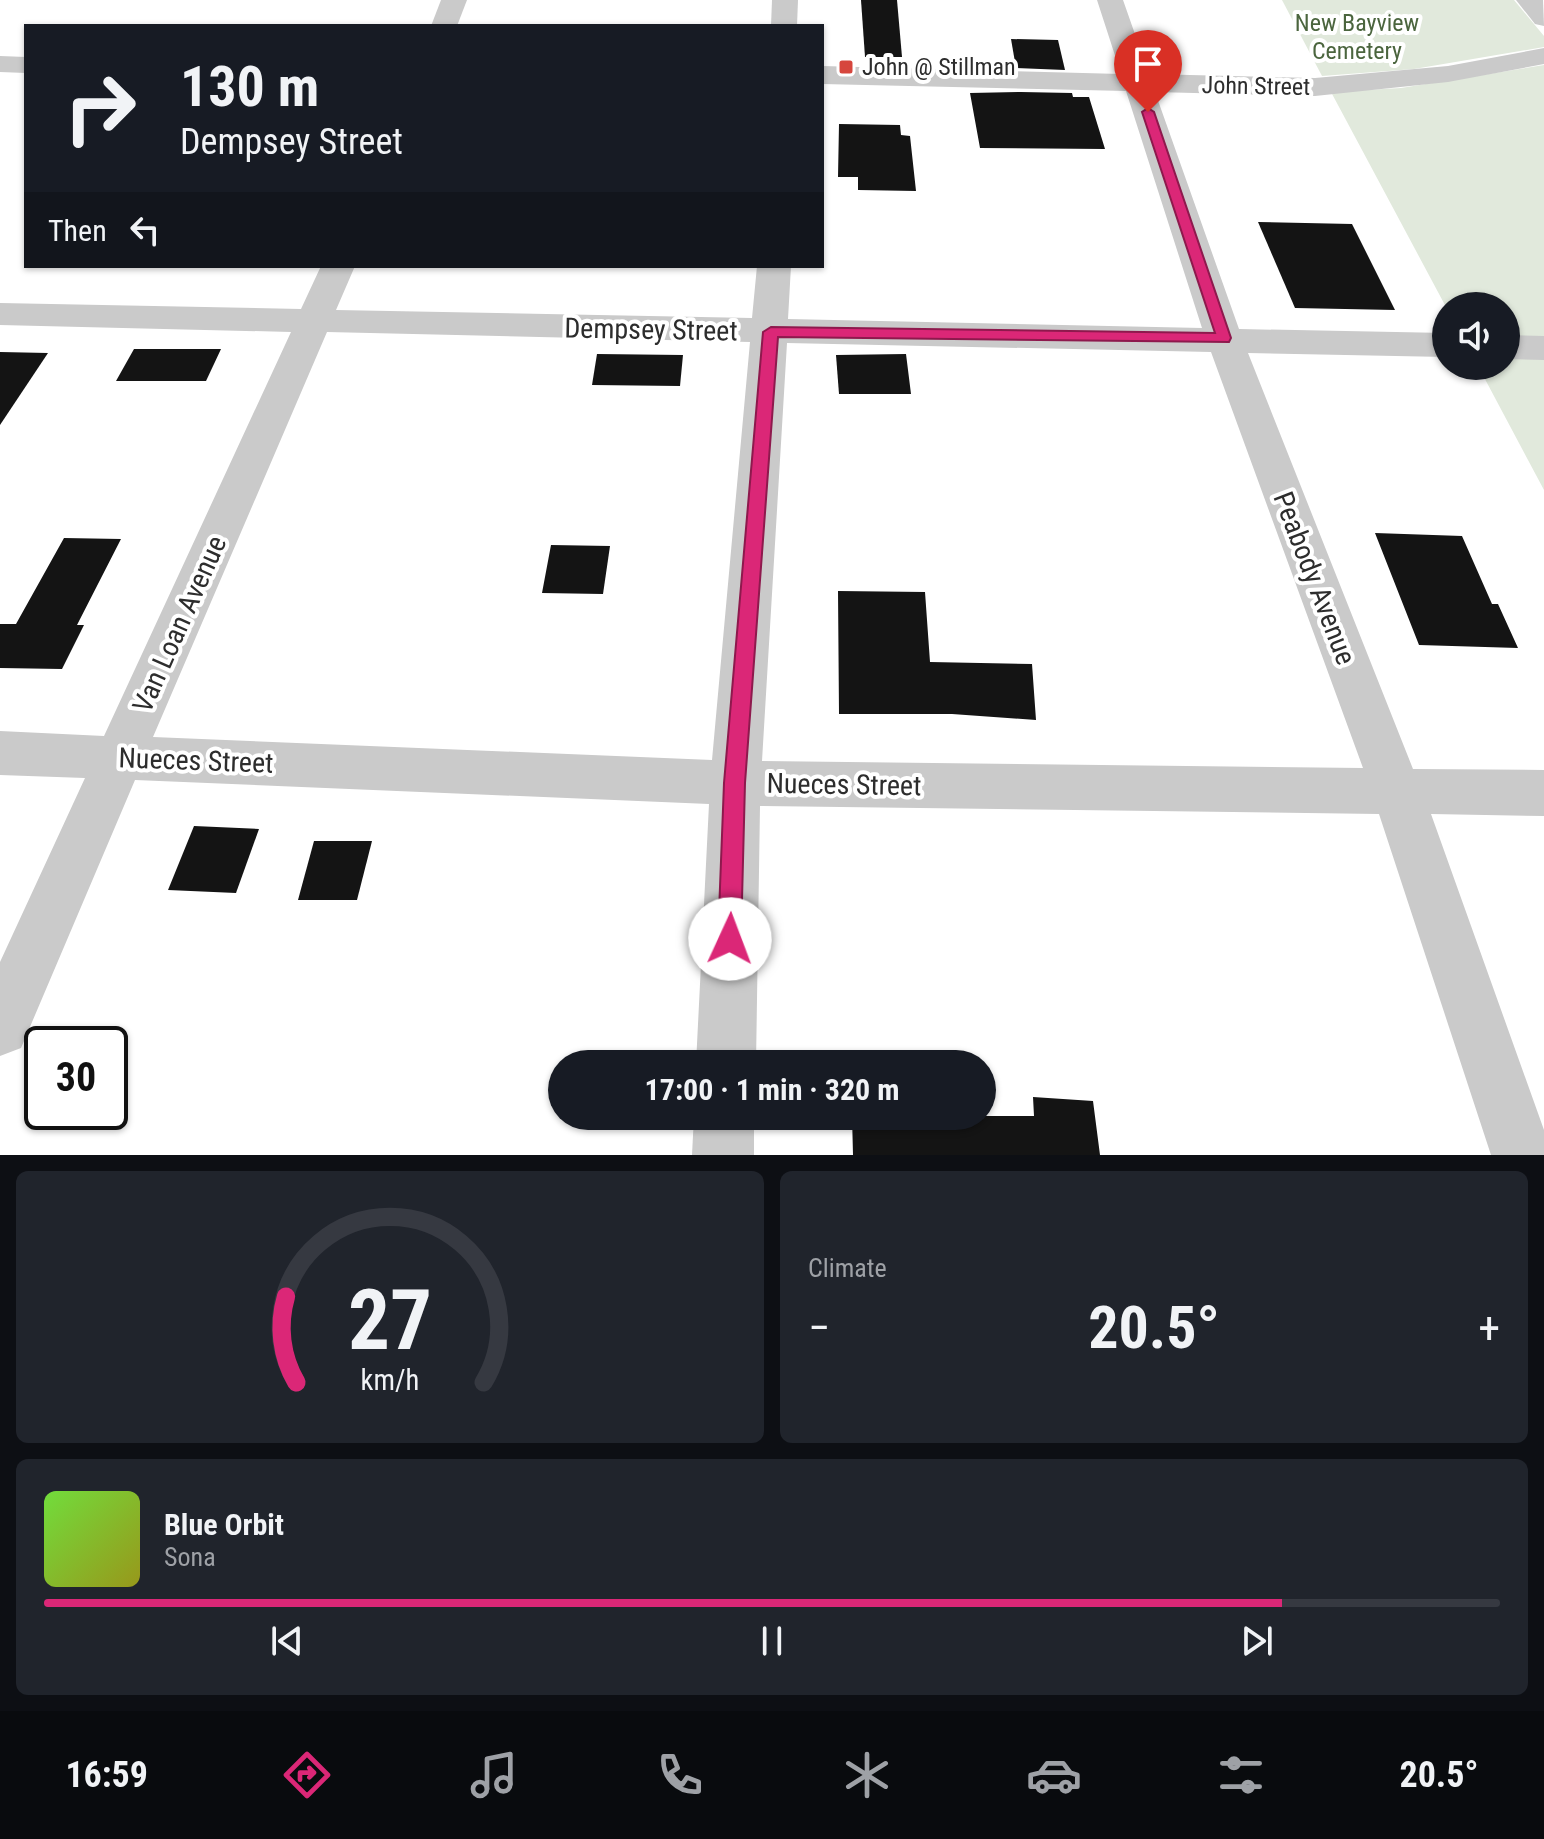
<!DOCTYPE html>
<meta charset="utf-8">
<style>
body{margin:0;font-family:"Roboto Condensed",sans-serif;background:#20242c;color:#f1f3f6;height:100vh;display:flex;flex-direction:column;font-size:30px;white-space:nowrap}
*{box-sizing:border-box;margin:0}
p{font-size:26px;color:#9ea1a6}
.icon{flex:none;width:44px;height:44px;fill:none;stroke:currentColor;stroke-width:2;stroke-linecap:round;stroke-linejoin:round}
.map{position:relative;height:1155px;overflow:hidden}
.drawer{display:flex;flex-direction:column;gap:16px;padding:16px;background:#0d0f14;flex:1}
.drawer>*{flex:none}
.hud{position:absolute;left:24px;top:24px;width:800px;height:244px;border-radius:0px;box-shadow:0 2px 6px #0004;background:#171b24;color:#f1f3f6;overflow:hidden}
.fabs{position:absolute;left:1432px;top:292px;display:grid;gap:16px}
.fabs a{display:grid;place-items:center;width:88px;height:88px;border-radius:50%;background:#171b24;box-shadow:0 2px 6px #0004;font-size:40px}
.speed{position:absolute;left:24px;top:1026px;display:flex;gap:16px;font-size:40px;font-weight:700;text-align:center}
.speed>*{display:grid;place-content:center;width:104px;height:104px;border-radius:50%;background:#171b24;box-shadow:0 2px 6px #0004;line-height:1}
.speed .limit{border:4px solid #111;border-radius:12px;background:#fff;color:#111}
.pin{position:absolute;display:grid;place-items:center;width:68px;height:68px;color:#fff;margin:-82px -34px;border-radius:50% 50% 50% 0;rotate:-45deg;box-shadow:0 0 8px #0007}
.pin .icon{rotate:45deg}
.me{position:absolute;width:88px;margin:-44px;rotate:2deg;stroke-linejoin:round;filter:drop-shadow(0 0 6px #0008)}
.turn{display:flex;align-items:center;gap:28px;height:168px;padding:0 24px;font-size:36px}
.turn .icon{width:104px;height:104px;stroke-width:2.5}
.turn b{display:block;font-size:56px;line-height:68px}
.then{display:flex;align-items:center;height:76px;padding:0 24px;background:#0003;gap:16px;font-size:30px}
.big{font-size:60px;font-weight:700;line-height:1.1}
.drawer .card{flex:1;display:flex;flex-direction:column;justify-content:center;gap:12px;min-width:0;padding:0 28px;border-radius:12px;background:#20242c}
.drawer .dial{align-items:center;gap:0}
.dial svg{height:208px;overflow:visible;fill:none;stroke:#363941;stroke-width:7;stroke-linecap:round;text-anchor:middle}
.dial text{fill:#f1f3f6;stroke:none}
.song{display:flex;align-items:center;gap:24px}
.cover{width:96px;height:96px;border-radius:12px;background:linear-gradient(135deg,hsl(100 70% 55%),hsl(60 70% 35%))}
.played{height:8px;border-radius:4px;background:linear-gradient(90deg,#db2777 85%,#363941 85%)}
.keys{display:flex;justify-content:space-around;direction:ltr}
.heat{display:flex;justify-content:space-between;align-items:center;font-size:44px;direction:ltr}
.drawer .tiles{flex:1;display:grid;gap:16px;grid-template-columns:1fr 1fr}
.card:last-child{grid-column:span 2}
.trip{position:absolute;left:548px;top:1050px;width:448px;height:80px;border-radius:40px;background:#171b24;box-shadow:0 2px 6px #0004;font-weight:700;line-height:80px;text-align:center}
.tabs{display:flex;height:128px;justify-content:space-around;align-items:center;background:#090b0e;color:#9ea1a6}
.tabs .icon{width:56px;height:56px}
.tabs .current{color:#db2777}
.tabs b{font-size:36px;color:#f1f3f6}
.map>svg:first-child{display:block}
.green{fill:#e1e9dc}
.building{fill:#141414}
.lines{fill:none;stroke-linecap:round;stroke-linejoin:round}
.minor{fill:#cacaca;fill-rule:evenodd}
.route{fill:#db2777;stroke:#8e194d;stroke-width:2}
.poi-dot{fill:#d6463d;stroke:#fff;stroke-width:3}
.labels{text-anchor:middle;stroke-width:8;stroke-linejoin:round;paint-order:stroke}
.far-park-label{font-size:24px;fill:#4b653e;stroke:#fff}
.far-poi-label{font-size:24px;fill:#2d2d2d;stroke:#fff;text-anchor:start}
.far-street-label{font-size:24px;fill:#2d2d2d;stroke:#fff}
.street-label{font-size:28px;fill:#2d2d2d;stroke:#fff}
</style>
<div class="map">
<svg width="1544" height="1155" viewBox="0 0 1544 1155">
<rect width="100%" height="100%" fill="#fff"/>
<g class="green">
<polygon points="1282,0 1514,0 1544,36 1544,47 1414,69 1322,76"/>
<polygon points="1544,65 1544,490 1478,366 1506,366 1506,306 1446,307 1331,92 1401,88"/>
</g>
<g class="building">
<polygon points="861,0 897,0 902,57 865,57"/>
<polygon points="1011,39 1058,40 1065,70 1016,68"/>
<polygon points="1021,92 1072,93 1073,97 1089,97 1105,149 980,148 970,93"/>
<polygon points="839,124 900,125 901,135 910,136 916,191 858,190 858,177 838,177"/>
<polygon points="1258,222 1352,224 1395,310 1295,308"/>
<polygon points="134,349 221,349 206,381 116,381"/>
<polygon points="0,352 48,353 0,425"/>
<polygon points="597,354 683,355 680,386 592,385"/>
<polygon points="906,354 911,394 839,394 836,355"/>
<polygon points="1375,533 1462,536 1492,604 1498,604 1518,648 1419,645"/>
<polygon points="64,538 121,539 77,625 84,625 62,669 0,668 0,624 16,624"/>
<polygon points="551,545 610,546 603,594 542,593"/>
<polygon points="838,591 925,592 930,662 1032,664 1036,720 952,714 839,714"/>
<polygon points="194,826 259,829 236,893 168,890"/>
<polygon points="314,841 372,841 357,900 298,900"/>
<polygon points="1033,1097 1093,1101 1100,1155 853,1155 852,1116 1034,1116"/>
</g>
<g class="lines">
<g class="minor">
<polygon points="441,0 467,0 457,26 431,26"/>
<polygon points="772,0 798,0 797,26 771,26"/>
<path d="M1097,0H1123L1149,74L1315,78L1448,66L1544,48V64L1448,82L1315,96L1155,92L1239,329L1446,333V357L1248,353L1413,769L1544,770V816L1431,814L1544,1130V1155H1491L1379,814L760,806L756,1064H696L709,804L135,780L21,1048L0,1056V962L85,778L0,775V731L104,736L291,332L0,325V303L301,309L321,266H355L336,310L752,318L757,266H791L788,319L1202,328L1126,91L822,84V66L1121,74ZM327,332L750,342L712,760L153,737ZM787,343L1211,352L1363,768L762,761Z"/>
<polygon points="1516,0 1543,0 1544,26 1535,24"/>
<polygon points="0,56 26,57 26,73 0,72"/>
<polygon points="1506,335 1544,336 1544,360 1506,359"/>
<polygon points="694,1116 754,1116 754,1155 692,1155"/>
</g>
</g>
<polygon class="route" points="1148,108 1154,112 1231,338 1229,342 778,337 745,783 741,939 738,947 730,950 722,947 718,939 724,783 763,332 771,327 1215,333 1142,112"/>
<rect class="poi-dot" x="838" y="59" width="16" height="16" rx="4"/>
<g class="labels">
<g class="far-park-label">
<text x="1357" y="31">New Bayview<tspan x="1357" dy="28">Cemetery</tspan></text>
</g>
<g class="far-poi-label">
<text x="862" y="75">John @ Stillman</text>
</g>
<g class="far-street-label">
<text transform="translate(1256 86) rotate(1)" y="8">John Street</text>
</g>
<g class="street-label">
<text transform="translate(651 329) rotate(1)" y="10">Dempsey Street</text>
<text transform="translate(1315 578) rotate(69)" y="10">Peabody Avenue</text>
<text transform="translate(179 624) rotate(-66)" y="10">Van Loan Avenue</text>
<text transform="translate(196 760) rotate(2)" y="10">Nueces Street</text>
<text transform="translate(844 784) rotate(1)" y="10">Nueces Street</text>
</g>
</g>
</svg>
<div class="fabs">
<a><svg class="icon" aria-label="sound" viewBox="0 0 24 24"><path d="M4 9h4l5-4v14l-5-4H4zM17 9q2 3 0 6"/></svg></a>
</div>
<div class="speed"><div class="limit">30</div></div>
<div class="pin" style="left:1148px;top:112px;background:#d93025"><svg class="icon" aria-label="arrive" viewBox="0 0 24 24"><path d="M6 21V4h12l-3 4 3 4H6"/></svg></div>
<svg class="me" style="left:730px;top:939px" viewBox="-20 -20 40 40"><circle r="19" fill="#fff"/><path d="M0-13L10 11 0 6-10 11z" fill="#db2777"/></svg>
<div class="trip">17:00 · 1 min · 320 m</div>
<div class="hud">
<div class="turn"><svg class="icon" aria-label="right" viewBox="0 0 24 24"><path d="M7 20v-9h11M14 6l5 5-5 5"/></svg><div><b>130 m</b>Dempsey Street</div></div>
<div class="then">Then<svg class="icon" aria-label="left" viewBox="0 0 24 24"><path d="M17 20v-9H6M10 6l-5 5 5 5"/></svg></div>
</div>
</div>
<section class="drawer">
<div class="tiles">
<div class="card dial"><svg viewBox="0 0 100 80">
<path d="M14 69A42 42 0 1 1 86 69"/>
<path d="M14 69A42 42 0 0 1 10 36" stroke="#db2777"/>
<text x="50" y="56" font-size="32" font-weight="700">27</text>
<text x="50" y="72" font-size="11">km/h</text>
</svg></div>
<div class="card"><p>Climate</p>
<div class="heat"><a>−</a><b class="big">20.5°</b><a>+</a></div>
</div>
<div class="card">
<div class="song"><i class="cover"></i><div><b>Blue Orbit</b><p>Sona</p></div></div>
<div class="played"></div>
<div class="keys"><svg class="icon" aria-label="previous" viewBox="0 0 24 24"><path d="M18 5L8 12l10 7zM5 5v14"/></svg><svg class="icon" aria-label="pause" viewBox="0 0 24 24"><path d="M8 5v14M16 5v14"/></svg><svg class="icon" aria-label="next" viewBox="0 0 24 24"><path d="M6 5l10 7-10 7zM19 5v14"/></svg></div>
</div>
</div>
</section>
<nav class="tabs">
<b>16:59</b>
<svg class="icon current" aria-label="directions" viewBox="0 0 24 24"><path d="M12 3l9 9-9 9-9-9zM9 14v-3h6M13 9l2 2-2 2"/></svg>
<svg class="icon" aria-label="music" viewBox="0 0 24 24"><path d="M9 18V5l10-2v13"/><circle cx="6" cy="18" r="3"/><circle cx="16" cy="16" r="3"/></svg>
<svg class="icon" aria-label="phone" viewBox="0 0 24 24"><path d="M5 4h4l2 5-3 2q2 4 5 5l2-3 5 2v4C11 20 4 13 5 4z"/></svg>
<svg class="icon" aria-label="climate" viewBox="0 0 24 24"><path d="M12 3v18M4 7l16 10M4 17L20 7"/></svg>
<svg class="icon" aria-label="car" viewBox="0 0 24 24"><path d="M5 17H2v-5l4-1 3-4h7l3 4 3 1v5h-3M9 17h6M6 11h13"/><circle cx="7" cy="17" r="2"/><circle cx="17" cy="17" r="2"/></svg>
<svg class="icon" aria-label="filters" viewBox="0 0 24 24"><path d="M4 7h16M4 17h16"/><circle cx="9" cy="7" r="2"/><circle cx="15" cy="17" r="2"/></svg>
<b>20.5°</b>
</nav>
